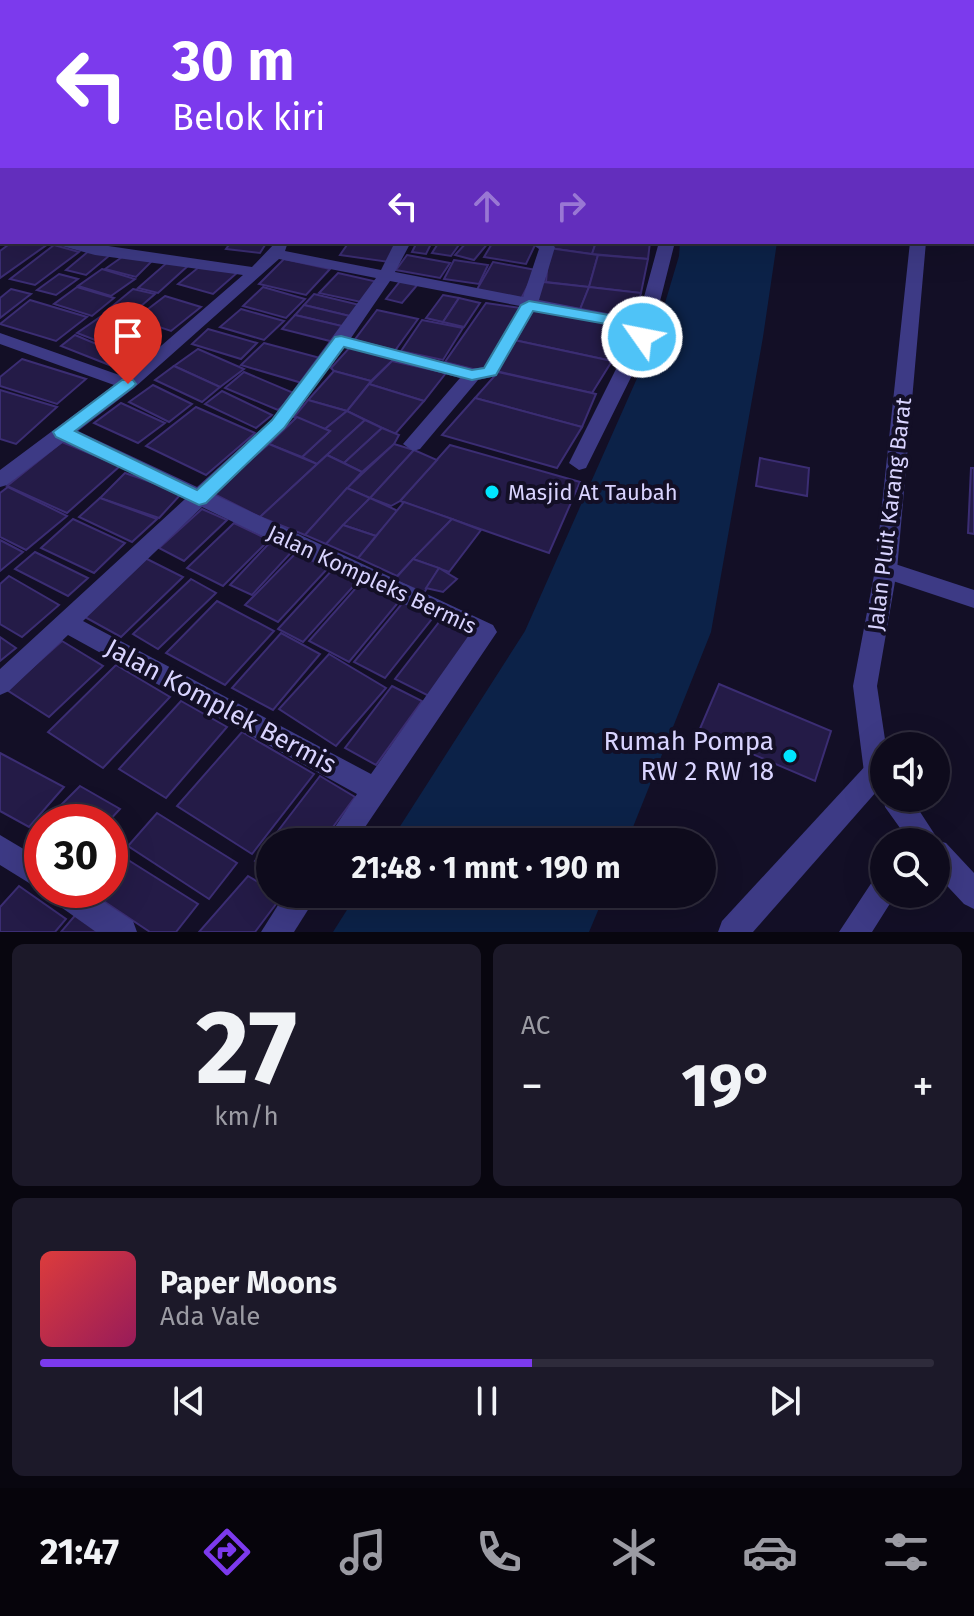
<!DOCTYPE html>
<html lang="id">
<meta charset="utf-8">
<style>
body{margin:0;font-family:"Fira Sans",sans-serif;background:#1c1929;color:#f1f3f6;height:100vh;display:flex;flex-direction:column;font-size:30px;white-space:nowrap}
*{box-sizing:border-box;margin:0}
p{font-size:26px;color:#9b9ba3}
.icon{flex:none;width:44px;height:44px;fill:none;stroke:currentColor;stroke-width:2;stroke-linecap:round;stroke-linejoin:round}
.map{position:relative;height:932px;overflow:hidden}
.details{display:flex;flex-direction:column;gap:12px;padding:12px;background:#08060f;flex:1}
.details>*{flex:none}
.banner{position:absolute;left:0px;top:0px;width:974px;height:244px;box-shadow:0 8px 32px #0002,0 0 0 2px #2e2b3b;background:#7c3aed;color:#fff;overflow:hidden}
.controls{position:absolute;left:870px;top:732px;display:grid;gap:16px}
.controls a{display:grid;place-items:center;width:80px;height:80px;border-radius:50%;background:#0e0b1c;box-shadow:0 8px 32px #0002,0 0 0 2px #2e2b3b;font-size:40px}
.speed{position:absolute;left:24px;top:804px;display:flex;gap:16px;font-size:40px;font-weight:700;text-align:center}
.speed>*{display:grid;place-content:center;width:104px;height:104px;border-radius:50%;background:#0e0b1c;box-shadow:0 8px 32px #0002,0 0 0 2px #2e2b3b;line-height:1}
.speed .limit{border:12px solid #d22;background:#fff;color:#111}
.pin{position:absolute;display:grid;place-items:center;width:68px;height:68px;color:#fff;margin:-82px -34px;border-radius:50% 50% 50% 0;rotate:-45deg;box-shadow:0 0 8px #0007}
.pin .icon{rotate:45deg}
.me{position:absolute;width:88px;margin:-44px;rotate:303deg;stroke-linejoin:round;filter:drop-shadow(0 0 6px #0008)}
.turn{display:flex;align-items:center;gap:28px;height:168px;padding:0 40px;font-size:36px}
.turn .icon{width:104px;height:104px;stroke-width:2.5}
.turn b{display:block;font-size:56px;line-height:68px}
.lanes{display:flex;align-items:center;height:76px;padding:0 40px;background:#0003;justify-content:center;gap:40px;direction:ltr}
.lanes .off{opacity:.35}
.big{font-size:60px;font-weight:700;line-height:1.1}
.details .card{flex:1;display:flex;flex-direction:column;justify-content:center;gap:12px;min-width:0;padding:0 28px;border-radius:12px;background:#1c1929}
.details .dial{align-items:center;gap:0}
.dial b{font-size:104px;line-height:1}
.song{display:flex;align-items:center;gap:24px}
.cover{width:96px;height:96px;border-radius:12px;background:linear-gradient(135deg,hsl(0 70% 55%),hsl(330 70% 35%))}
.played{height:8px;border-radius:4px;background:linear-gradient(90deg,#7c3aed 55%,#2e2b3b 55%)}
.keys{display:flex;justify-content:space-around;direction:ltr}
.heat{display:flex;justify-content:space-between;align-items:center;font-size:44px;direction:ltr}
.details .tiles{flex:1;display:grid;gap:12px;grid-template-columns:1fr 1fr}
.card:last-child{grid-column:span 2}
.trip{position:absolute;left:256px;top:828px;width:460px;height:80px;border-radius:40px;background:#0e0b1c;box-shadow:0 8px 32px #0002,0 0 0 2px #2e2b3b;font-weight:700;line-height:80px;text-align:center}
.dock{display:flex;height:128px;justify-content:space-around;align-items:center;background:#06040b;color:#9b9ba3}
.dock .icon{width:56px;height:56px}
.dock .selected{color:#7c3aed}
.dock b{font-size:36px;color:#f1f3f6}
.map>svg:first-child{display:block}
.water{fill:#0c2248}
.building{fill:#241b47;stroke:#3b2d73;stroke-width:2}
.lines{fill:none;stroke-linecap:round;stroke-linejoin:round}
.service{fill:#3d3a85;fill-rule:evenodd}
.minor{fill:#3d3a85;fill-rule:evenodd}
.tertiary{fill:#3d3a85;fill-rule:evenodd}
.route{fill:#4fc3f7;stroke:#337fa1;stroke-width:2}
.poi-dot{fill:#00e5ff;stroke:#130f26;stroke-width:3}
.labels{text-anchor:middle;stroke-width:8;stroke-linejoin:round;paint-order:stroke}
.poi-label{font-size:22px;fill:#d9d4ff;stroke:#130f26;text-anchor:start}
.street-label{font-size:22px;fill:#d9d4ff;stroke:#130f26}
.near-street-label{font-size:26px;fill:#d9d4ff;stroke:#130f26}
.near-poi-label{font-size:26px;fill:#d9d4ff;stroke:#130f26;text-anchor:end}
</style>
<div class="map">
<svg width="974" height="932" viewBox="0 0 974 932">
<rect width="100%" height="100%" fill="#130f26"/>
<g class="water">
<polygon points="680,242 777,242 763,337 711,632 627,842 390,842 525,631 654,340 679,256"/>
<polygon points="357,894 605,894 589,932 333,932"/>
</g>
<g class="building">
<polygon points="102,0 234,0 56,2"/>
<polygon points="383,0 478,0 479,2 384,2"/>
<polygon points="12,242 48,244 0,278 0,251"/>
<polygon points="231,242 267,242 260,253 226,249"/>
<polygon points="349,242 398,242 389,262 340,255"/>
<polygon points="417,242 432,242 426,254 412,252"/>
<polygon points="439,242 461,242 451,256 432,253"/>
<polygon points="467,242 489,242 474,260 455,255"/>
<polygon points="493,242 529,242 536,243 526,264 484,257"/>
<polygon points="548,242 596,242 592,254 549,248"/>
<polygon points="596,242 650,242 648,259 592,254"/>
<polygon points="54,245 79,252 35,285 10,279"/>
<polygon points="549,248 598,255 589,287 546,282"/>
<polygon points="90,250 110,255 86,275 66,270"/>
<polygon points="125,255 154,259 136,277 105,269"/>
<polygon points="407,255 450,263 440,278 396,270"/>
<polygon points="598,255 648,259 641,293 589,287"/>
<polygon points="284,259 330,269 306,295 259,284"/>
<polygon points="170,260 190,264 158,293 138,288"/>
<polygon points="454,260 488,265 479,284 444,279"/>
<polygon points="493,262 536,270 521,299 476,291"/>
<polygon points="204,263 238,272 213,294 178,284"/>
<polygon points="102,269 135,279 111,296 78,286"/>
<polygon points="338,273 378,282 361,302 319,293"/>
<polygon points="59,274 78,279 56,295 37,290"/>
<polygon points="401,280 418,284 402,303 386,299"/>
<polygon points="543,282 589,287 579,312 532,303"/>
<polygon points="77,287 114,298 92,316 54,304"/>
<polygon points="263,287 305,299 286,318 243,306"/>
<polygon points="589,287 641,293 635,318 579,312"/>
<polygon points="11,289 31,294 0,318 0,298"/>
<polygon points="133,289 155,294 126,319 104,313"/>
<polygon points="314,294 364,306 354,317 304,305"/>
<polygon points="443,295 459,298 443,322 426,318"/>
<polygon points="165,296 201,307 171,331 135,319"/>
<polygon points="459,298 480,303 464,327 443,322"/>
<polygon points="30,300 87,317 56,341 0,324"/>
<polygon points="486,303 521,308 485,372 445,362"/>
<polygon points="304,305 354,317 346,327 295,315"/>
<polygon points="241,309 284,321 264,340 220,327"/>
<polygon points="377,310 418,319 394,352 353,342"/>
<polygon points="532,310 631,327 612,361 514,340"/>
<polygon points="103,315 159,337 134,355 77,333"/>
<polygon points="295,315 346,327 334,342 282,329"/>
<polygon points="422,320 463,328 443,360 401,351"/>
<polygon points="208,329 257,343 241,359 192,344"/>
<polygon points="75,335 125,356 112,366 61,346"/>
<polygon points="514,340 612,361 592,393 496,371"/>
<polygon points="264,343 324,359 302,383 241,365"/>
<polygon points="351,346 396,357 371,381 334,371 331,368"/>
<polygon points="198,349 244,369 220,387 174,366"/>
<polygon points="22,359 86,379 57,404 0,386 0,377"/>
<polygon points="392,361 446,373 424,401 369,384"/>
<polygon points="174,366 220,387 202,402 155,380"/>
<polygon points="334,371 371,381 347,411 308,400"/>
<polygon points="244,372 296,394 278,410 225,388"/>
<polygon points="498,372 596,394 582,427 475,398"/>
<polygon points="369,384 424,401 395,434 347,411"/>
<polygon points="153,385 192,404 169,422 129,402"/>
<polygon points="0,390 57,407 16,444 0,439"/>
<polygon points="222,391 272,415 256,428 205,404"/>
<polygon points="475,398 582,427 557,468 442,435"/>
<polygon points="308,400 347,411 325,429 294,417"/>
<polygon points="121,403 165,423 138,443 94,423"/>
<polygon points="196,407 255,433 206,475 146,446"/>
<polygon points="347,411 365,420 317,464 302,457 330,431 325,429"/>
<polygon points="297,417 330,431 302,457 269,444"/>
<polygon points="365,420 382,428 344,463 327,455"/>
<polygon points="382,428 399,435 394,444 362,472 344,463"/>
<polygon points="62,442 120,466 67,513 7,486"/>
<polygon points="269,444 317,464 260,517 212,493"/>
<polygon points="394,444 414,450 370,498 347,488"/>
<polygon points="450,445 580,482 549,553 400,501"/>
<polygon points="414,450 437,460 400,501 391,506 370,498"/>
<polygon points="327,455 362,472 305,535 260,517"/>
<polygon points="760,458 809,468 807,496 756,486"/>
<polygon points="971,468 974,468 974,534 968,533"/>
<polygon points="125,473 182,493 159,518 100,498"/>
<polygon points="8,487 67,516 26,550 0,537 0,493"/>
<polygon points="347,488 370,498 326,544 305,535"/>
<polygon points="100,498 157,519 132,542 79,517"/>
<polygon points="370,498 398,511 376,536 343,525"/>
<polygon points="404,502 452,519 397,576 358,558"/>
<polygon points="202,509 227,520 184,561 159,548"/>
<polygon points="73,519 125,543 94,573 41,548"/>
<polygon points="452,519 481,530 449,572 413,559"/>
<polygon points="234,523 269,540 223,586 187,568"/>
<polygon points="343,525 376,536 358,558 326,544"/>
<polygon points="276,536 297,546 252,595 230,585"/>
<polygon points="0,540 23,552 0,571"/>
<polygon points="35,552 88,578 68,596 15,569"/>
<polygon points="296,553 328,568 278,622 245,605"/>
<polygon points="145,558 183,577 121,637 83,616"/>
<polygon points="413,559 439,568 424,593 394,580"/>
<polygon points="334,568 359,580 303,642 278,629"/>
<polygon points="439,568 457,579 443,592 426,588"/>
<polygon points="9,576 59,605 22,637 0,624 0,584"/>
<polygon points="191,579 216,593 158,649 133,634"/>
<polygon points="363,580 401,599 349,662 309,641"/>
<polygon points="405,600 435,615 385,678 354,662"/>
<polygon points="217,601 274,631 225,685 166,653"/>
<polygon points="443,617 476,633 429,696 395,679"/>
<polygon points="281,633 320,654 273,710 232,688"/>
<polygon points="0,637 16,648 0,661"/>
<polygon points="62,641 103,666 49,717 7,690"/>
<polygon points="329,654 386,688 336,746 279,709"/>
<polygon points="116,665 170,697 103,768 48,732"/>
<polygon points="719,684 831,731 815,781 699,731"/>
<polygon points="392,686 422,701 376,765 345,748"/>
<polygon points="181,701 227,727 166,798 119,769"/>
<polygon points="242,732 314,774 252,854 177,806"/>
<polygon points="0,753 64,787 29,827 0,811"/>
<polygon points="320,776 355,797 322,842 270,842 270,870 255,861"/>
<polygon points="80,786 120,809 108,822 44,822"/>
<polygon points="157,813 237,863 209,899 128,846"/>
<polygon points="42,824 42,850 26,840"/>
<polygon points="117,853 198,904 176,932 150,932 87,890 110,890 110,861"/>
<polygon points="248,876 270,889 270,894 282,896 255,932 199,932"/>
<polygon points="19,886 66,919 55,932 0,932 0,907"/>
<polygon points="77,913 103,932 61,932"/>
</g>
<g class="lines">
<g class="service">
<polygon points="34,0 49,0 33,2"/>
<rect x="240" y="0" width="10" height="2"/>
<rect x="318" y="0" width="10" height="2"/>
<polygon points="528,0 538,0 539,2 529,2"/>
<polygon points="573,0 584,0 572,2"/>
<rect x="0" y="39" width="2" height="6"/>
</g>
<g class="minor">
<rect x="292" y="0" width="10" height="2"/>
<rect x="972" y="77" width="2" height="8"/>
<polygon points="2,132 2,141 0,142 0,133"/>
<rect x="0" y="223" width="2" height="8"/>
<path d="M55,242H81L252,267L276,242H288L285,251L381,270L395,242H411L395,272L523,297L539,249L529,242H549L555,247L539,300L638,319L659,242H675L651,337L586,468L579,470L569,463L636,329L535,309L496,376L478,380L420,449L413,451L403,444L460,378L345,347L285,428L215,495L493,625L497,632L355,842H325L357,794L68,635L9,691L0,695V669L185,499L65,441L7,485L0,487V470L114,385L0,344V333L125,377L243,275L95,255L58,245ZM279,259L376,278L271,420L197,487L78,431L134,388ZM390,281L520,306L484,367L472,369L351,338ZM202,507L469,635L371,774L83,621Z"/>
<polygon points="886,561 974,590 974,608 878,576 875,570 878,564"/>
<polygon points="877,760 884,762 884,783 753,932 718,932 722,921 868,763"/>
<polygon points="0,835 42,860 42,890 45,890 42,891 0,865"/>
<polygon points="884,875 884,894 896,894 872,932 839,932 874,879"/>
<polygon points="47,890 86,890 133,921 137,932 96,932 51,900"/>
<polygon points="285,894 318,894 294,932 261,932"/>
</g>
<g class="tertiary">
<polygon points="792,0 803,0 804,2 793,2"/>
<polygon points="829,0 840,0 841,2 830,2"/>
<polygon points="904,0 969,0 903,2"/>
<path d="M910,242H926L897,570L877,686L886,746L884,798H911L939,841L946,843L974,873V909L964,904L936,874V842H910L885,807L883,794C872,790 869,783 864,772L853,686L875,570Z"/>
</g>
</g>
<polygon class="route" points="529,301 649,322 650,337 642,342 634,337 635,329 533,311 496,375 472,380 344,347 284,428 206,503 199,505 56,437 53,432 122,380 133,380 136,384 133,387 75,431 197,490 272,420 335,337 341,336 472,370 484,368 521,305"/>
<g class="poi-dot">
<circle cx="492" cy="492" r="8"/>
<circle cx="790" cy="756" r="8"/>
</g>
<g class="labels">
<g class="poi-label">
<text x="508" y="500">Masjid At Taubah</text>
</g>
<g class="street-label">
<text transform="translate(889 514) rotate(-83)" y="8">Jalan Pluit Karang Barat</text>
<text transform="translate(372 579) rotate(25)" y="8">Jalan Kompleks Bermis</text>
</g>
<g class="near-street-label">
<text transform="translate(221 706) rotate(28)" y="9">Jalan Komplek Bermis</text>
</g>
<g class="near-poi-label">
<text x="774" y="750">Rumah Pompa<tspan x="774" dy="30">RW 2 RW 18</tspan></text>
</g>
</g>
</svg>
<div class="controls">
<a><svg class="icon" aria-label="sound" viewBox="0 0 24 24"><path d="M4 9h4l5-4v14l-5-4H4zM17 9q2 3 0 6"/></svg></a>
<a><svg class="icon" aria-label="search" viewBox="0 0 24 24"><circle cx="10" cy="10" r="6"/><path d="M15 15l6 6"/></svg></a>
</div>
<div class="speed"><div class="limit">30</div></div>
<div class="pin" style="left:128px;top:384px;background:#d93025"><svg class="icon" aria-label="arrive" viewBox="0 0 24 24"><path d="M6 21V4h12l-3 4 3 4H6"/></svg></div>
<svg class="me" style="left:642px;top:337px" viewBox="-20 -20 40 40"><circle r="17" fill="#4fc3f7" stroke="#fff" stroke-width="3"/><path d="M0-11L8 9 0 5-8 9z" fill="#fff"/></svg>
<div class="trip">21:48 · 1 mnt · 190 m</div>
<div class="banner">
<div class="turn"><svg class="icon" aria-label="left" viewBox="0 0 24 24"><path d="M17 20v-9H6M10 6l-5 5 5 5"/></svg><div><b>30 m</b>Belok kiri</div></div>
<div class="lanes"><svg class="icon" aria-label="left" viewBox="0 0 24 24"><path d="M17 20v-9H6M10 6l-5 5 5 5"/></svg><svg class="icon off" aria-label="ahead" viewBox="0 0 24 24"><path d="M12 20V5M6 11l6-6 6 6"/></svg><svg class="icon off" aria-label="right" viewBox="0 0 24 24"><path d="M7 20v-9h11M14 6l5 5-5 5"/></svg></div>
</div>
</div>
<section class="details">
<div class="tiles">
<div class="card dial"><b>27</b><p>km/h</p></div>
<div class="card"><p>AC</p>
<div class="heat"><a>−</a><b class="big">19°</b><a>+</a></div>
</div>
<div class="card">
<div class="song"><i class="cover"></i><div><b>Paper Moons</b><p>Ada Vale</p></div></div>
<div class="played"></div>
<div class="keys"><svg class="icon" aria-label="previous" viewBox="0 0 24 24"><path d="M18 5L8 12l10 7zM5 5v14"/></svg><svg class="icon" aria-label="pause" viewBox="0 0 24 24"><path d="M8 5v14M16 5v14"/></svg><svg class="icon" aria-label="next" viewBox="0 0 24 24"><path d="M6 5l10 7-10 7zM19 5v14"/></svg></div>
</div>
</div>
</section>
<nav class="dock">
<b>21:47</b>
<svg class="icon selected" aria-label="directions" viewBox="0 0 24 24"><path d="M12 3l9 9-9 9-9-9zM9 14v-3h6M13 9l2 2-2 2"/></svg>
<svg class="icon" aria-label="music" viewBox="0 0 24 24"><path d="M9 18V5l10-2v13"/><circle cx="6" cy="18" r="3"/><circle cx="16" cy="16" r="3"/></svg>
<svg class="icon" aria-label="phone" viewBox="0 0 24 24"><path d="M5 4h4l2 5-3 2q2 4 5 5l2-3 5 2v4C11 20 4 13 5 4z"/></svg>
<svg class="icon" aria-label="climate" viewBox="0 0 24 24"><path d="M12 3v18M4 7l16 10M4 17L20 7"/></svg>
<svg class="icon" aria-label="car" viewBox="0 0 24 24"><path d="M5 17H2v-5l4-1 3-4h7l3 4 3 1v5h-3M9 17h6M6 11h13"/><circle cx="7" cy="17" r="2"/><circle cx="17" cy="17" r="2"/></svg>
<svg class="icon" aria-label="filters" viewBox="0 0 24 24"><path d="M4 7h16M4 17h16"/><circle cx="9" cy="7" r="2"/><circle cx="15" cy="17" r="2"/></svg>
</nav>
